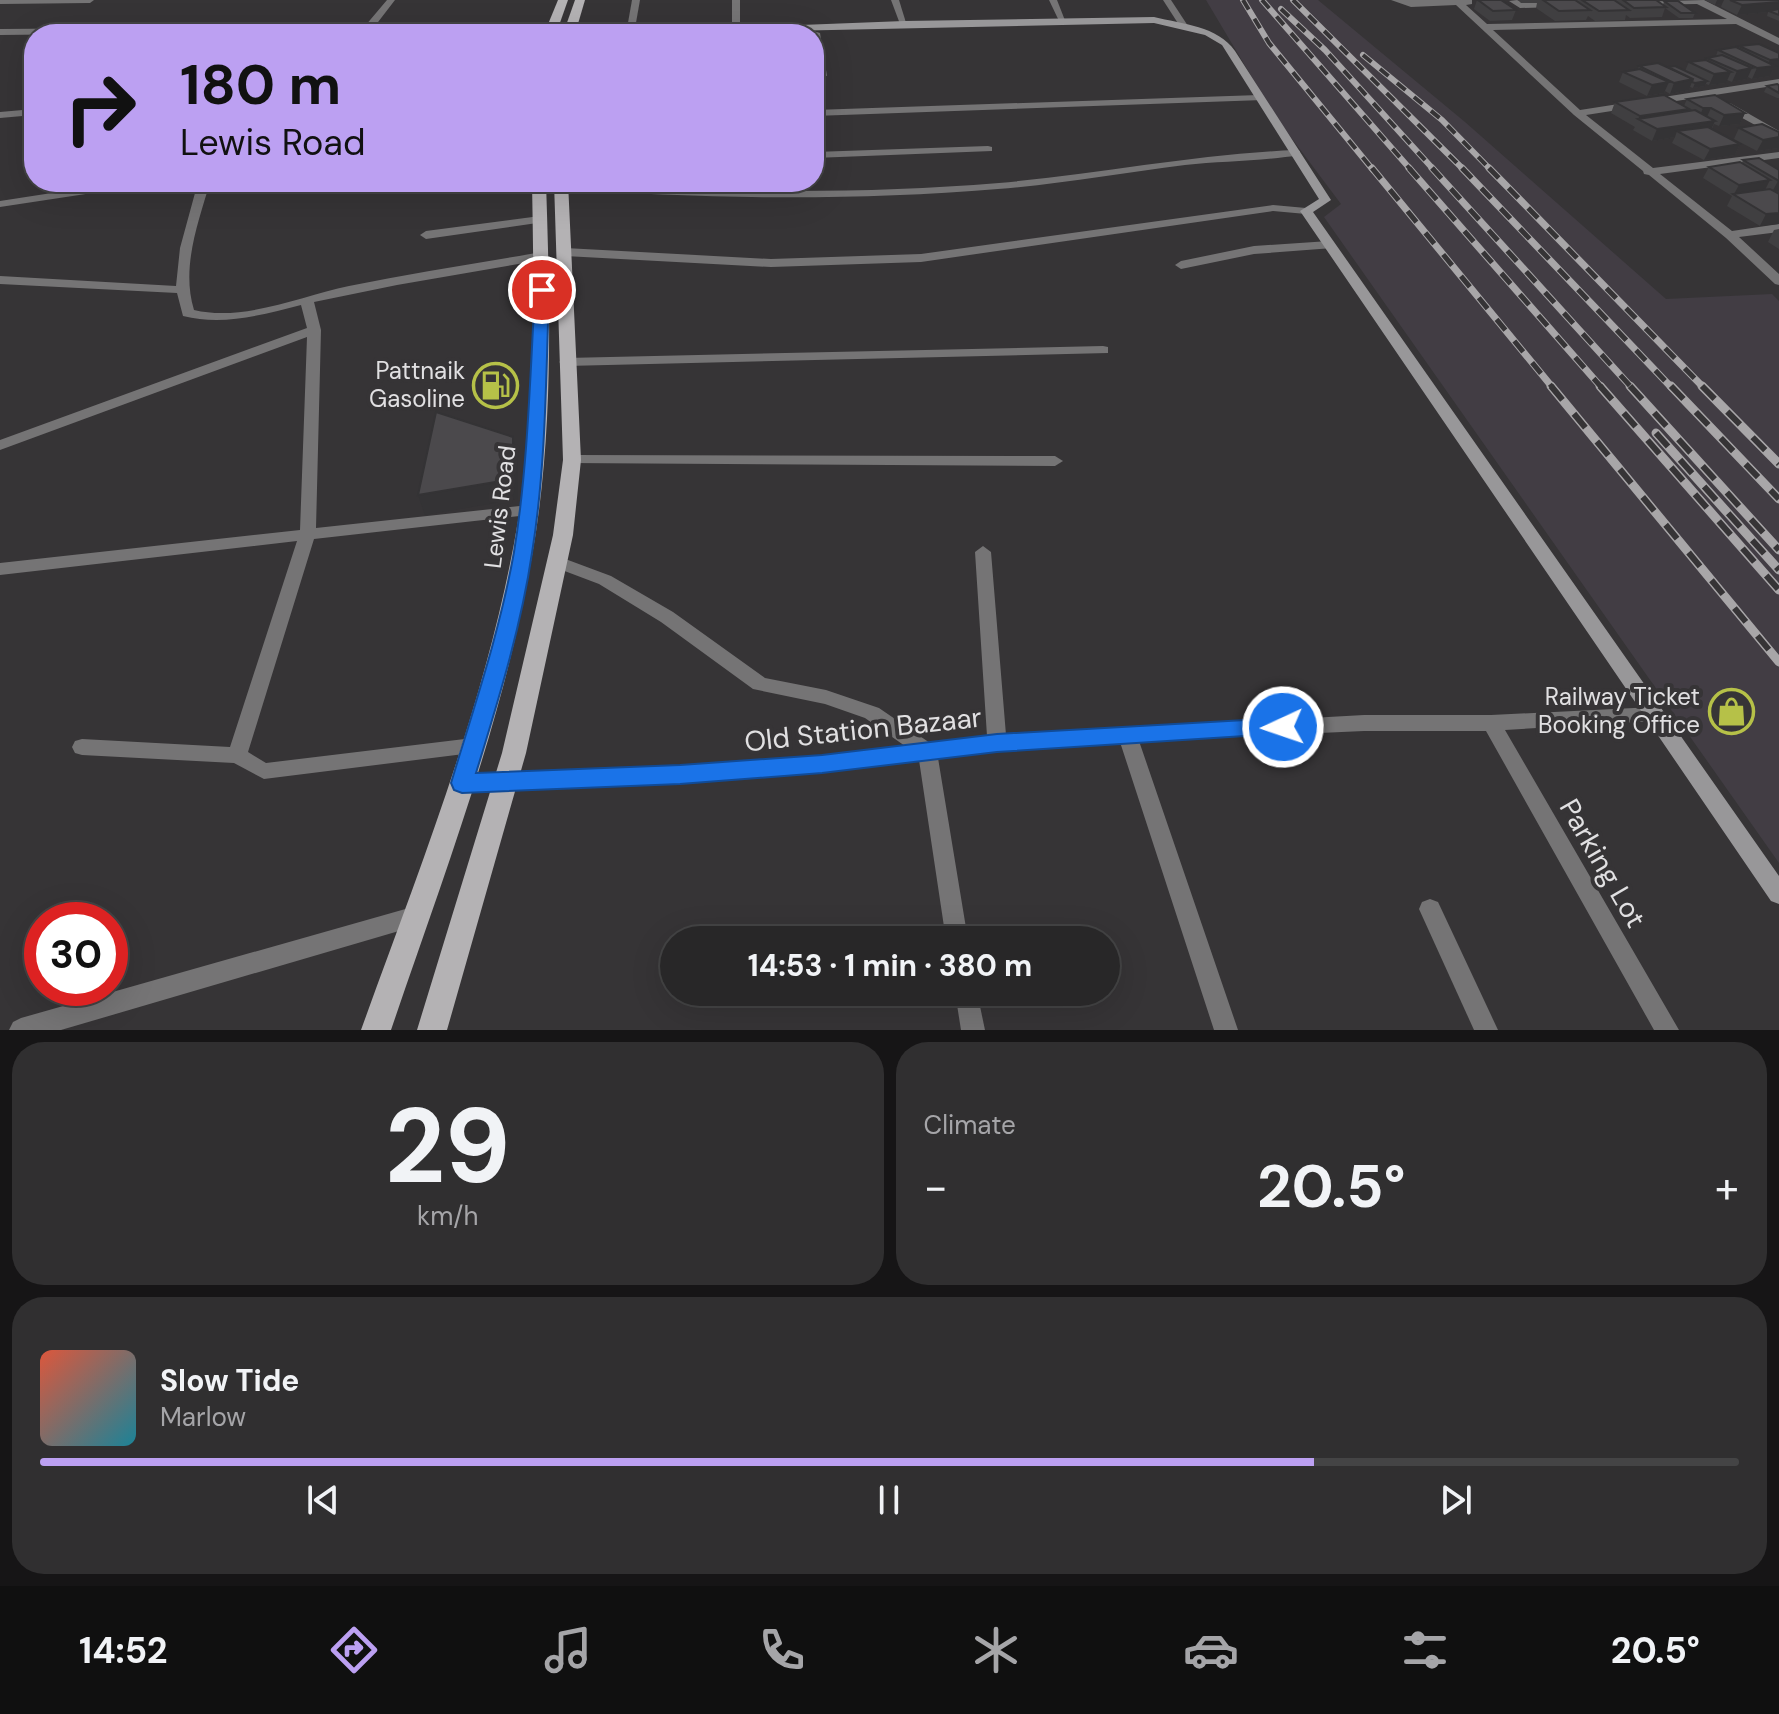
<!DOCTYPE html>
<meta charset="utf-8">
<style>
body{margin:0;font-family:"DM Sans",sans-serif;background:#302f30;color:#f1f3f6;height:100vh;display:flex;flex-direction:column;font-size:30px;white-space:nowrap}
*{box-sizing:border-box;margin:0}
p{font-size:26px;color:#a5a5a8}
.icon{flex:none;width:44px;height:44px;fill:none;stroke:currentColor;stroke-width:2;stroke-linecap:round;stroke-linejoin:round}
.map{position:relative;height:1030px;overflow:hidden}
.panel{display:flex;flex-direction:column;gap:12px;padding:12px;background:#161516;flex:1}
.panel>*{flex:none}
.top-card{position:absolute;left:24px;top:24px;width:800px;height:168px;border-radius:32px;box-shadow:0 8px 32px #0002,0 0 0 2px #444445;background:#bca0f2;color:#111;overflow:hidden}
.speed{position:absolute;left:24px;top:902px;display:flex;gap:16px;font-size:40px;font-weight:700;text-align:center}
.speed>*{display:grid;place-content:center;width:104px;height:104px;border-radius:50%;background:#282728;box-shadow:0 8px 32px #0002,0 0 0 2px #444445;line-height:1}
.speed .limit{border:12px solid #d22;background:#fff;color:#111}
.pin{position:absolute;display:grid;place-items:center;width:68px;height:68px;color:#fff;margin:-34px;border:4px solid #fff;border-radius:50%;box-shadow:0 2px 8px #0007}
.me{position:absolute;width:88px;margin:-44px;rotate:267deg;stroke-linejoin:round;filter:drop-shadow(0 0 6px #0008)}
.turn{display:flex;align-items:center;gap:28px;height:168px;padding:0 24px;font-size:36px}
.turn .icon{width:104px;height:104px;stroke-width:2.5}
.turn b{display:block;font-size:56px;line-height:68px}
.big{font-size:60px;font-weight:700;line-height:1.1}
.panel .widget{flex:1;display:flex;flex-direction:column;justify-content:center;gap:12px;min-width:0;padding:0 28px;border-radius:32px;background:#302f30}
.panel .dial{align-items:center;gap:0}
.dial b{font-size:104px;line-height:1}
.song{display:flex;align-items:center;gap:24px}
.cover{width:96px;height:96px;border-radius:12px;background:linear-gradient(135deg,hsl(10 70% 55%),hsl(190 70% 35%))}
.played{height:8px;border-radius:4px;background:linear-gradient(90deg,#bca0f2 75%,#444445 75%)}
.keys{display:flex;justify-content:space-around;direction:ltr}
.heat{display:flex;justify-content:space-between;align-items:center;font-size:44px;direction:ltr}
.panel .tiles{flex:1;display:grid;gap:12px;grid-template-columns:1fr 1fr}
.widget:last-child{grid-column:span 2}
.trip{position:absolute;left:660px;top:926px;width:460px;height:80px;border-radius:40px;background:#282728;box-shadow:0 8px 32px #0002,0 0 0 2px #444445;font-weight:700;line-height:80px;text-align:center}
.menu{display:flex;height:128px;justify-content:space-around;align-items:center;background:#101010;color:#a5a5a8}
.menu .icon{width:56px;height:56px}
.menu .selected{color:#bca0f2}
.menu b{font-size:36px;color:#f1f3f6}
.map>svg:first-child{display:block}
.built{fill:#423d44}
.lines{fill:none;stroke-linecap:round;stroke-linejoin:round}
.street{fill:#757475;fill-rule:evenodd}
.secondary{fill:#989799;fill-rule:evenodd}
.primary{fill:#b4b2b4;fill-rule:evenodd}
.rail-far2-casing{stroke:#a8a6a8;stroke-width:6}
.rail-far1-casing{stroke:#a8a6a8;stroke-width:7}
.rail-casing{stroke:#a8a6a8;stroke-width:9}
.rail-far2{stroke:#363436;stroke-width:4;stroke-dasharray:11;stroke-linecap:butt}
.rail-far1{stroke:#363436;stroke-width:5;stroke-dasharray:14;stroke-linecap:butt}
.rail{stroke:#363436;stroke-width:6;stroke-dasharray:18;stroke-linecap:butt}
.wall{fill:#403f41}
.shaded-wall{fill:#343335}
.building{fill:#4b494c;stroke:#343335;stroke-width:2}
.route{fill:#1a73e8;stroke:#114b97;stroke-width:2}
.labels{text-anchor:middle;stroke-width:8;stroke-linejoin:round;paint-order:stroke}
.poi-label{font-size:24px;fill:#e1e0e2;stroke:#363436;text-anchor:end}
.street-label{font-size:24px;fill:#e1e0e2;stroke:#363436}
.near-street-label{font-size:28px;fill:#e1e0e2;stroke:#363436}
</style>
<div class="map">
<svg width="1779" height="1030" viewBox="0 0 1779 1030">
<rect width="100%" height="100%" fill="#363436"/>
<polygon class="built" points="1206,0 1318,0 1465,122 1666,299 1772,294 1779,301 1779,863 1324,217 1341,204 1275,116"/>
<g class="lines">
<g class="street">
<polygon points="0,0 94,0 90,3 0,4"/>
<polygon points="387,0 395,0 375,26 552,24 556,27 552,30 370,31 366,34 362,31 0,35 0,29 365,26"/>
<polygon points="632,0 640,0 634,34 626,34"/>
<polygon points="732,0 740,0 740,31 736,34 732,31"/>
<polygon points="891,0 899,0 907,26 900,24"/>
<polygon points="1049,0 1057,0 1066,23 1060,23"/>
<polygon points="1163,0 1171,0 1188,26 1187,28 1181,28"/>
<polygon points="1391,0 1472,0 1472,4 1466,5 1487,24 1727,19 1697,4 1636,5 1632,2 1704,0 1779,38 1779,45 1736,24 1493,30 1580,110 1779,79 1779,85 1586,115 1653,168 1779,152 1779,158 1660,174 1732,231 1779,224 1779,232 1739,237 1779,274 1779,285 1775,284 1726,238 1649,175 1644,174 1643,171 1574,115 1456,5 1411,7"/>
<polygon points="1517,0 1522,2 1557,1 1561,4 1557,7 1520,8 1509,1"/>
<polygon points="813,31 820,33 827,76 819,74"/>
<polygon points="1259,95 1263,96 1263,100 814,116 814,110"/>
<polygon points="1722,103 1730,103 1779,131 1779,138 1722,107"/>
<polygon points="34,109 34,115 0,118 0,112"/>
<polygon points="988,146 992,147 992,151 814,158 814,152"/>
<path d="M1296,150L1300,151V155C1264,161 1222,161 1185,165C1123,173 1061,184 998,189C852,201 707,199 561,189L555,186L561,183C707,192 853,195 999,183C1099,174 1196,154 1296,150Z"/>
<polygon points="123,182 151,182 145,185 0,207 0,201"/>
<path d="M198,182H210C198,224 181,267 194,310C244,322 301,296 349,286C413,273 478,263 542,252L548,256L542,260L397,285L314,302L321,330L316,528L529,505L537,510L529,515L314,539L248,752L266,763L473,738L480,740L483,746L480,752L264,779L234,763L82,755L75,753L72,747L75,741L82,739L230,747L297,541L0,575V563L300,530L307,337L0,450V440L307,328L301,305C262,315 223,326 183,316L177,293L0,284V276L176,286L180,248Z"/>
<polygon points="1273,205 1306,208 1312,211 1306,214 1273,211 921,262 771,267 565,256 559,252 565,248 771,259 921,254"/>
<polygon points="540,216 544,218 544,222 426,239 420,235 426,231"/>
<polygon points="1329,241 1335,245 1333,248 1254,254 1181,269 1175,265 1181,261 1254,246"/>
<polygon points="1103,346 1108,347 1108,353 566,366 559,362 566,358"/>
<polygon points="572,455 1055,456 1063,461 1055,466 567,463 564,460"/>
<path d="M983,546L991,552L1006,735L1364,715H1491L1654,707L1661,709L1663,714L1661,719L1654,721L1505,730L1679,1030H1654L1486,731H1364L1139,741L1238,1030H1214L1120,742L997,751L938,758L968,940H946L919,760C767,779 615,786 462,791L455,789L452,783L455,777L462,775C610,769 758,764 905,746L865,718L825,704L753,689L661,622L599,584L554,567L552,563L560,557L611,576L673,612L765,678L826,690L879,708L930,743L987,736L975,552Z"/>
<polygon points="1430,899 1438,902 1498,1030 1474,1030 1419,909 1422,902"/>
<polygon points="416,906 424,909 427,916 424,923 416,926 61,1030 9,1030 13,1022 21,1018"/>
<polygon points="955,992 977,992 985,1030 961,1030"/>
</g>
<path class="secondary" d="M1154,17C1182,24 1218,26 1235,51L1331,200L1313,212L1779,876V904L1771,901L1300,211L1319,199L1222,45L1205,35L1154,23L642,34L646,31L904,21Z"/>
<g class="primary">
<polygon points="558,0 568,0 556,34 544,34"/>
<polygon points="575,0 585,0 575,34 563,34"/>
<path d="M532,182H546C550,306 554,433 532,556C504,719 444,874 391,1030H361C422,861 490,693 519,515C536,405 534,293 532,182Z"/>
<polygon points="554,182 568,182 581,460 573,535 526,753 447,1030 417,1030 502,753 553,535 563,460"/>
</g>
<defs>
<g id="rail-far2">
<polyline points="1243,0 1269,43 1373,170"/>
<polyline points="1262,0 1411,170"/>
<polyline points="1293,0 1464,170"/>
<polyline points="1281,9 1325,50 1434,170"/>
<polyline points="1363,55 1442,120 1491,170"/>
</g>
<g id="rail-far1">
<polyline points="1372,168 1553,388"/>
<polyline points="1409,168 1602,388"/>
<polyline points="1432,168 1632,388"/>
<polyline points="1462,168 1672,388"/>
<polyline points="1489,168 1704,388"/>
</g>
<g id="rail">
<polyline points="1551,386 1779,662"/>
<polyline points="1600,386 1779,590"/>
<polyline points="1630,386 1779,550"/>
<polyline points="1671,386 1779,499"/>
<polyline points="1702,386 1779,464"/>
<polyline points="1656,433 1779,570"/>
</g>
</defs>
<use href="#rail-far2" class="rail-far2-casing"/>
<use href="#rail-far1" class="rail-far1-casing"/>
<use href="#rail" class="rail-casing"/>
<use href="#rail-far2" class="rail-far2"/>
<use href="#rail-far1" class="rail-far1"/>
<use href="#rail" class="rail"/>
</g>
<g class="wall">
<polygon points="1477,0 1516,10 1512,20 1490,21 1474,9"/>
<polygon points="1518,0 1656,0 1663,5 1664,1 1695,13 1693,18 1679,18 1665,8 1662,17 1630,18 1626,15 1625,20 1595,21 1588,16 1586,20 1555,21 1536,8 1537,3 1521,3"/>
<polygon points="1705,0 1779,0 1779,21 1767,16 1768,12 1737,15 1721,7 1722,4 1715,5"/>
<polygon points="1739,46 1776,51 1773,70 1770,76 1752,79 1748,77 1747,79 1732,82 1727,80 1726,83 1709,85 1706,84 1705,86 1693,88 1690,87 1689,90 1670,94 1665,91 1664,93 1647,96 1619,82 1623,72 1638,69 1639,66 1668,67 1685,71 1689,62 1706,60 1707,58 1716,56 1718,50 1738,48"/>
<polygon points="1779,85 1779,98 1777,98 1764,92 1767,86"/>
<polygon points="1687,99 1745,113 1740,124 1719,126 1714,124 1712,129 1740,144 1735,155 1704,160 1672,143 1675,137 1652,141 1633,130 1635,127 1611,113 1615,102 1684,106"/>
<polygon points="1739,128 1779,132 1779,148 1757,151 1734,139"/>
<polygon points="1743,160 1779,170 1779,191 1775,192 1779,194 1760,226 1727,206 1732,196 1703,178 1709,167 1742,163"/>
<polygon points="1779,229 1779,249 1768,242 1774,230"/>
</g>
<g class="shaded-wall">
<polygon points="1717,0 1724,0 1722,4 1715,5"/>
<polygon points="1779,2 1779,11 1769,11 1768,12 1737,15 1742,5"/>
<polygon points="197,27 200,34 189,34"/>
<polygon points="1779,59 1779,69 1773,70 1770,76 1752,79 1757,68 1766,67 1770,60"/>
<polygon points="1752,68 1747,79 1732,82 1737,71"/>
<polygon points="1731,72 1726,83 1709,85 1714,74"/>
<polygon points="1693,79 1689,90 1670,94 1674,83"/>
<polygon points="1707,81 1705,86 1693,88 1695,83"/>
<polygon points="1669,82 1664,93 1647,96 1652,85"/>
<polygon points="1703,108 1711,108 1706,119 1698,120"/>
<polygon points="1689,109 1684,120 1638,119 1640,116"/>
<polygon points="1745,113 1740,124 1719,126 1724,115"/>
<polygon points="1715,121 1710,132 1677,131 1675,137 1652,141 1657,129"/>
<polygon points="1779,137 1779,148 1757,151 1763,140"/>
<polygon points="1740,144 1735,155 1704,160 1710,149"/>
<polygon points="1770,180 1764,192 1734,194 1739,185"/>
<polygon points="1778,181 1779,181 1779,191 1772,192"/>
<polygon points="1779,213 1779,224 1760,226 1766,214"/>
<polygon points="513,437 518,457 518,499 425,515 418,495"/>
</g>
<g class="building">
<polygon points="1478,0 1501,0 1516,10 1493,11"/>
<polygon points="1543,0 1575,0 1590,10 1559,11"/>
<polygon points="1582,0 1614,0 1629,10 1599,11"/>
<polygon points="1623,0 1656,0 1666,7 1634,8"/>
<polygon points="1730,0 1779,0 1779,2 1742,5"/>
<polygon points="1664,1 1678,1 1695,13 1681,13"/>
<polygon points="1779,9 1779,15 1769,11"/>
<polygon points="146,27 197,27 189,34 137,34"/>
<polygon points="754,32 755,34 729,34"/>
<polygon points="1759,44 1779,53 1779,59 1770,60 1739,46"/>
<polygon points="1736,47 1775,66 1757,68 1718,50"/>
<polygon points="1722,55 1752,68 1737,71 1707,58"/>
<polygon points="1706,60 1731,72 1714,74 1689,62"/>
<polygon points="1658,63 1693,79 1674,83 1639,66"/>
<polygon points="1675,66 1707,81 1695,83 1692,82 1693,79 1668,67"/>
<polygon points="1640,69 1669,82 1652,85 1623,72"/>
<polygon points="1777,84 1779,85 1779,93 1767,86"/>
<polygon points="1664,95 1689,109 1640,116 1615,102"/>
<polygon points="1715,95 1745,113 1724,115 1711,108 1703,108 1687,99"/>
<polygon points="1695,110 1715,121 1657,129 1638,119"/>
<polygon points="1762,124 1779,132 1779,137 1763,140 1739,128"/>
<polygon points="1708,127 1740,144 1710,149 1677,131"/>
<polygon points="1759,158 1779,170 1779,181 1743,160"/>
<polygon points="1740,162 1770,180 1739,185 1709,167"/>
<polygon points="1770,189 1779,194 1779,213 1766,214 1733,194"/>
<polygon points="436,412 513,437 513,479 418,495"/>
</g>
<path class="route" d="M542,285L549,290C546,377 546,466 532,553C521,628 498,701 476,773L680,765L822,755L997,734L1283,718L1291,721L1294,727L1291,733L997,752L822,773L680,784L462,793L454,790L451,783C474,707 500,631 514,552C528,466 530,377 535,290Z"/>
<defs>
<symbol id="fuel-ring" viewBox="-11 -11 22 22"><circle r="9.5" fill="#363436" stroke="#b6c148" stroke-width="1.5"/><path d="M-5.5-6h7V0h2V4h1.3V-2.5L3-4.5l.8-.8L6-3V5H2.5V1h-1V6h-7ZM-4.2-4.7v3.2H.2V-4.7Z" fill="#b6c148"/></symbol>
<symbol id="shop-ring" viewBox="-11 -11 22 22"><circle r="9.5" fill="#363436" stroke="#b6c148" stroke-width="1.5"/><path d="M-5-2.5h2.3a2.7 3.5 0 0 1 5.4 0H5L5.5 6h-11ZM-1.5-2.5h3a1.5 2.3 0 0 0-3 0Z" fill="#b6c148"/></symbol>
</defs>
<g fill-rule="evenodd">
<use href="#fuel-ring" x="470" y="360" width="51" height="51"/>
<use href="#shop-ring" x="1706" y="686" width="51" height="51"/>
</g>
<g class="labels">
<g class="poi-label">
<text x="465" y="379">Pattnaik<tspan x="465" dy="28">Gasoline</tspan></text>
<text x="1700" y="705">Railway Ticket<tspan x="1700" dy="28">Booking Office</tspan></text>
</g>
<g class="street-label">
<text transform="translate(500 507) rotate(-83)" y="8">Lewis Road</text>
</g>
<g class="near-street-label">
<text transform="translate(863 729) rotate(-6)" y="10">Old Station Bazaar</text>
<text transform="translate(1603 863) rotate(60)" y="10">Parking Lot</text>
</g>
</g>
</svg>
<div class="speed"><div class="limit">30</div></div>
<div class="pin" style="left:542px;top:290px;background:#d93025"><svg class="icon" aria-label="arrive" viewBox="0 0 24 24"><path d="M6 21V4h12l-3 4 3 4H6"/></svg></div>
<svg class="me" style="left:1283px;top:727px" viewBox="-20 -20 40 40"><circle r="17" fill="#1a73e8" stroke="#fff" stroke-width="3"/><path d="M0-11L8 9 0 5-8 9z" fill="#fff"/></svg>
<div class="trip">14:53 · 1 min · 380 m</div>
<div class="top-card">
<div class="turn"><svg class="icon" aria-label="right" viewBox="0 0 24 24"><path d="M7 20v-9h11M14 6l5 5-5 5"/></svg><div><b>180 m</b>Lewis Road</div></div>
</div>
</div>
<section class="panel">
<div class="tiles">
<div class="widget dial"><b>29</b><p>km/h</p></div>
<div class="widget"><p>Climate</p>
<div class="heat"><a>−</a><b class="big">20.5°</b><a>+</a></div>
</div>
<div class="widget">
<div class="song"><i class="cover"></i><div><b>Slow Tide</b><p>Marlow</p></div></div>
<div class="played"></div>
<div class="keys"><svg class="icon" aria-label="previous" viewBox="0 0 24 24"><path d="M18 5L8 12l10 7zM5 5v14"/></svg><svg class="icon" aria-label="pause" viewBox="0 0 24 24"><path d="M8 5v14M16 5v14"/></svg><svg class="icon" aria-label="next" viewBox="0 0 24 24"><path d="M6 5l10 7-10 7zM19 5v14"/></svg></div>
</div>
</div>
</section>
<nav class="menu">
<b>14:52</b>
<svg class="icon selected" aria-label="directions" viewBox="0 0 24 24"><path d="M12 3l9 9-9 9-9-9zM9 14v-3h6M13 9l2 2-2 2"/></svg>
<svg class="icon" aria-label="music" viewBox="0 0 24 24"><path d="M9 18V5l10-2v13"/><circle cx="6" cy="18" r="3"/><circle cx="16" cy="16" r="3"/></svg>
<svg class="icon" aria-label="phone" viewBox="0 0 24 24"><path d="M5 4h4l2 5-3 2q2 4 5 5l2-3 5 2v4C11 20 4 13 5 4z"/></svg>
<svg class="icon" aria-label="climate" viewBox="0 0 24 24"><path d="M12 3v18M4 7l16 10M4 17L20 7"/></svg>
<svg class="icon" aria-label="car" viewBox="0 0 24 24"><path d="M5 17H2v-5l4-1 3-4h7l3 4 3 1v5h-3M9 17h6M6 11h13"/><circle cx="7" cy="17" r="2"/><circle cx="17" cy="17" r="2"/></svg>
<svg class="icon" aria-label="filters" viewBox="0 0 24 24"><path d="M4 7h16M4 17h16"/><circle cx="9" cy="7" r="2"/><circle cx="15" cy="17" r="2"/></svg>
<b>20.5°</b>
</nav>
